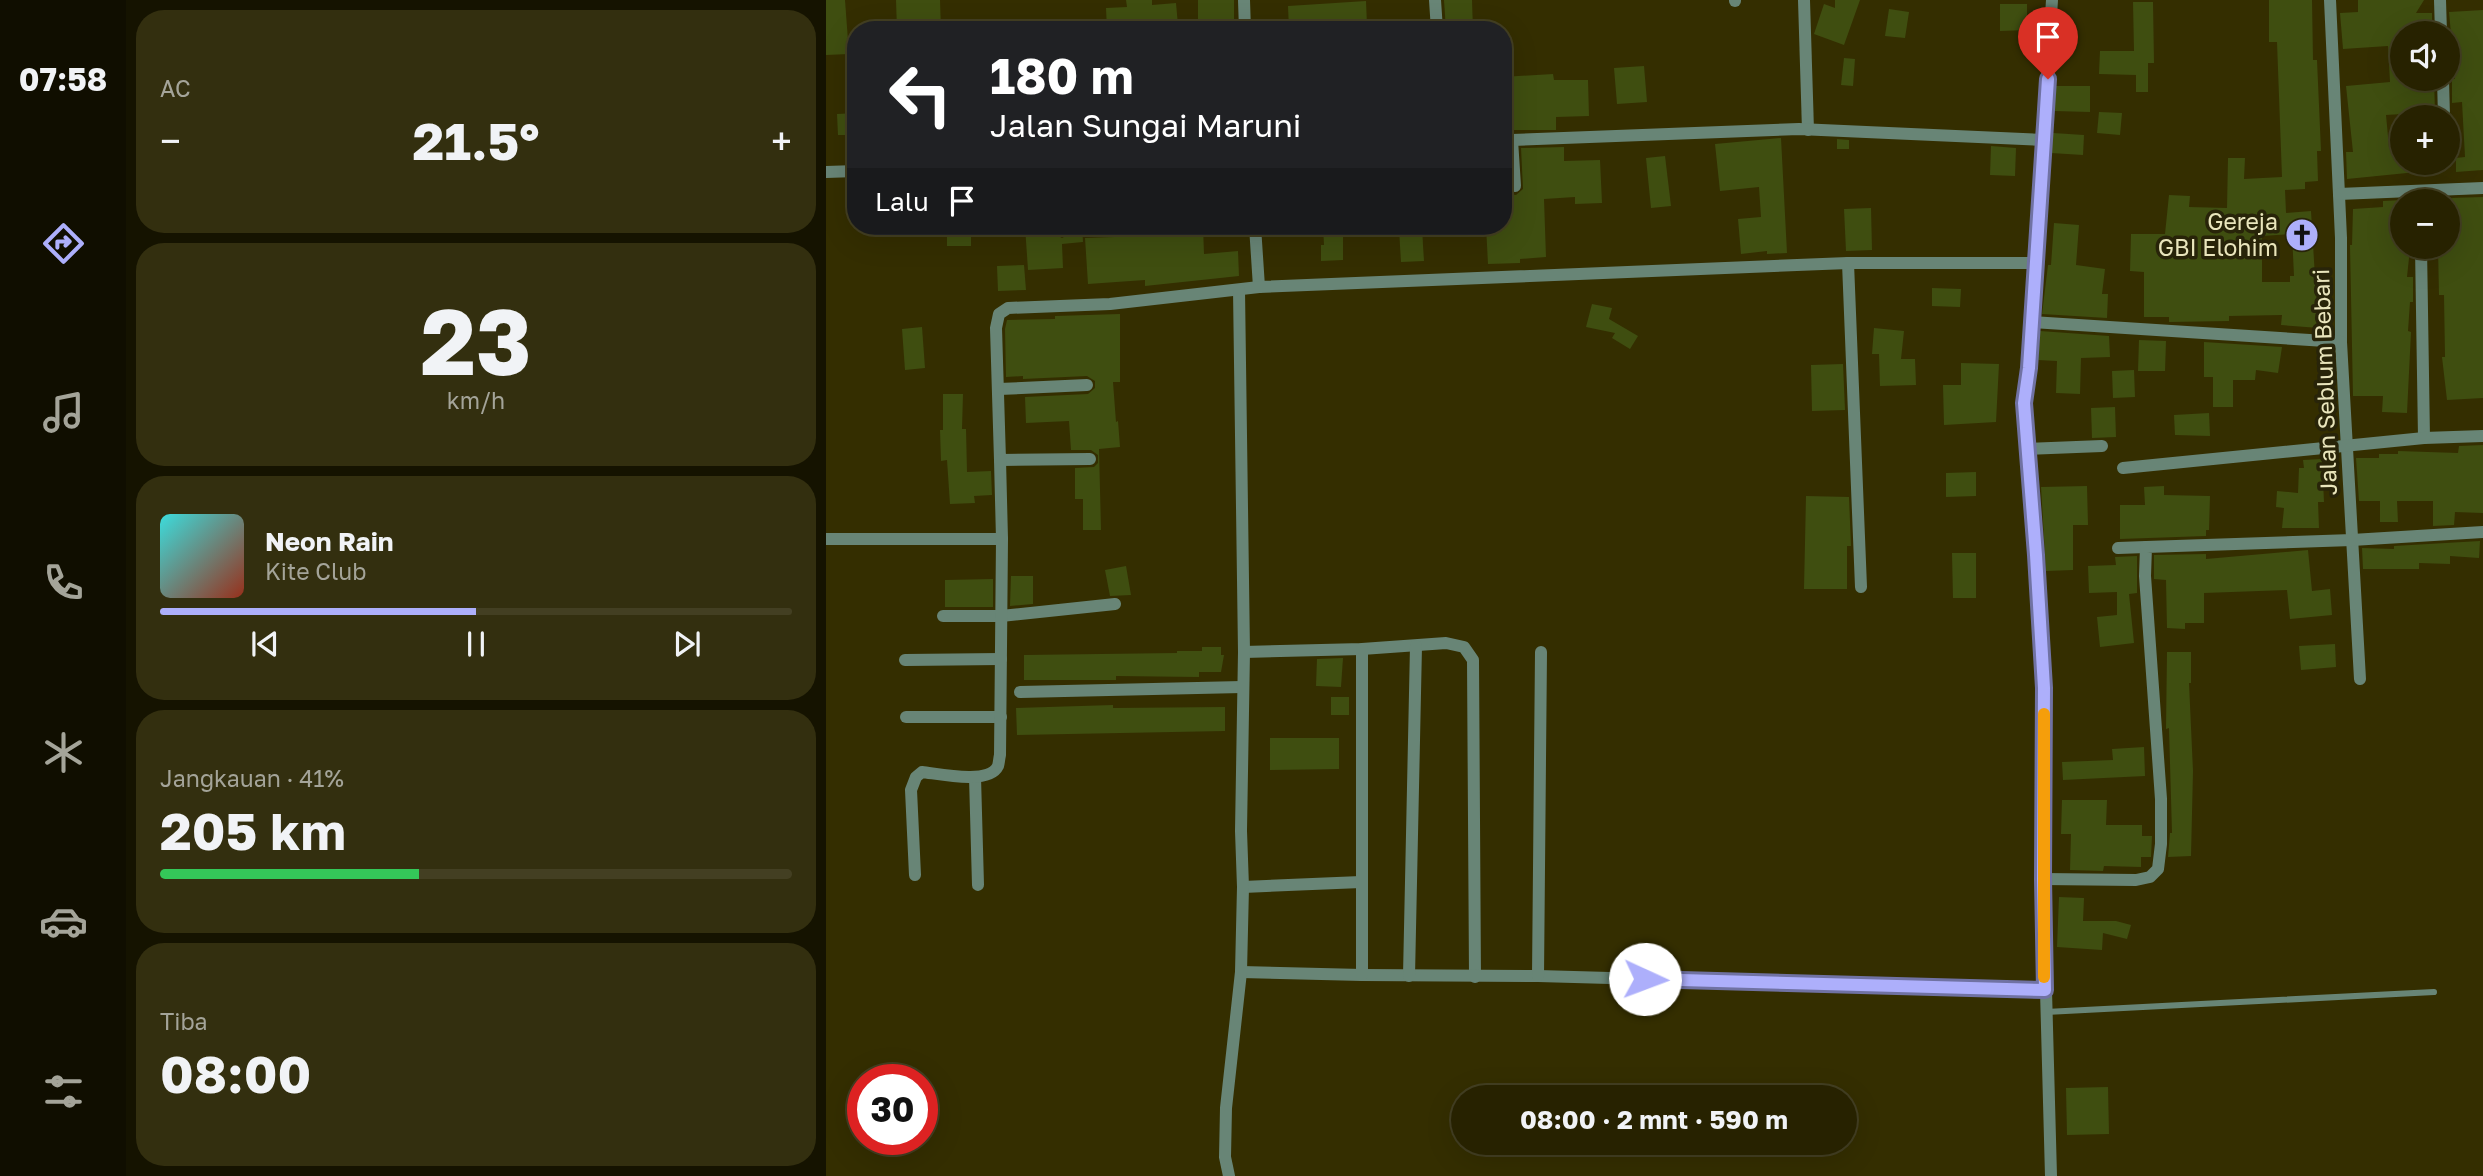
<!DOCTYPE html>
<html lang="id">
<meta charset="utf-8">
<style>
body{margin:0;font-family:"Golos Text",sans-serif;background:#332f0f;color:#f1f3f6;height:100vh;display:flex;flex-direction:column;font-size:26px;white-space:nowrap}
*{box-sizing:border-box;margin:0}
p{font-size:23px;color:#a4a499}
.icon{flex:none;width:38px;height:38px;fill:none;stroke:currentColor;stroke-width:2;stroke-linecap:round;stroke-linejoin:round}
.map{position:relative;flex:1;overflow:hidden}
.sheet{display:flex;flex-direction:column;gap:10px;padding:10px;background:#151300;width:700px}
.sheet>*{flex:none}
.banner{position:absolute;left:21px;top:21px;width:665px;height:214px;border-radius:28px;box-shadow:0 7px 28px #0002,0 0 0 2px #433f22;background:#202124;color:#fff;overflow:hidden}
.buttons{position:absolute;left:1564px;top:21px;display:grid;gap:14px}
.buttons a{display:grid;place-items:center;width:70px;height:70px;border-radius:50%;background:#272200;box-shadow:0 7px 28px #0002,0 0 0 2px #433f22;font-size:35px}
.speed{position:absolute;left:21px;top:1064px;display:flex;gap:14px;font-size:35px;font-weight:700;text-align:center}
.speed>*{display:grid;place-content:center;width:91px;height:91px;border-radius:50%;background:#272200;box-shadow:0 7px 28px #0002,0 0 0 2px #433f22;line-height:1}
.speed .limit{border:10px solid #d22;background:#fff;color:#111}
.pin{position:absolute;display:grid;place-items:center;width:60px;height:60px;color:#fff;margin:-72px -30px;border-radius:50% 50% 50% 0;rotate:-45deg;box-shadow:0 0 7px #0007}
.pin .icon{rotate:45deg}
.me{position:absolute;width:77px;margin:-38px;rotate:92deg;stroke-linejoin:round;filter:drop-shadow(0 0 5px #0008)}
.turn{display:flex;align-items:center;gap:24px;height:147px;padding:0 28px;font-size:32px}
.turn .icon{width:91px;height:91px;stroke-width:2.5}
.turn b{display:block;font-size:49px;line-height:60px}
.then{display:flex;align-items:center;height:66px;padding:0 28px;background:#0003;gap:14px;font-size:26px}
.big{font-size:52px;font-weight:700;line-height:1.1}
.sheet .tile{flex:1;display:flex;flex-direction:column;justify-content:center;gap:10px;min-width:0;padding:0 24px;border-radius:28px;background:#332f0f}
.sheet .dial{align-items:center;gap:0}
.dial b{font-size:91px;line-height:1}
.song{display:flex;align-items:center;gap:21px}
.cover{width:84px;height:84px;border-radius:10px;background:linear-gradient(135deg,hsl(180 70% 55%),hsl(10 70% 35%))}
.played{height:7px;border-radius:4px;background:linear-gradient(90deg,#adaffb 50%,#433f22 50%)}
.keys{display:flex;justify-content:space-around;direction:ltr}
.heat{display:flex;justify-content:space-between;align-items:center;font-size:38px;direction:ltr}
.charge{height:10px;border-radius:5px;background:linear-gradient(90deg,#34c759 41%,#433f22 0)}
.trip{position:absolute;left:625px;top:1085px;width:406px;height:70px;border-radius:35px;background:#272200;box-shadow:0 7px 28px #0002,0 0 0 2px #433f22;font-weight:700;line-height:70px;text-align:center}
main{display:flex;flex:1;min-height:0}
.tabs{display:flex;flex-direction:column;width:126px;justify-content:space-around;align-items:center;background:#100e00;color:#a4a499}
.tabs .icon{width:49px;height:49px}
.tabs .current{color:#adaffb}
.tabs b{font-size:32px;color:#f1f3f6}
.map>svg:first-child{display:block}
.building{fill:#3f4e10;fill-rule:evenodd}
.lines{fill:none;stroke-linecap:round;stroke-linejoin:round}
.service{stroke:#688576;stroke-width:6}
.minor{stroke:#688576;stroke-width:12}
.route-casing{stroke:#7072a3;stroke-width:18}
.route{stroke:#adaffb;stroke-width:12}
.slow{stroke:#f59e0b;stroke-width:12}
.labels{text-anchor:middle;stroke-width:7;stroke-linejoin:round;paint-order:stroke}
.poi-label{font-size:23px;fill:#e9e5bc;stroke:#282409;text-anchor:end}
.street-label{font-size:23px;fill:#e9e5bc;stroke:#282409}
</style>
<main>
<nav class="tabs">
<b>07:58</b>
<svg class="icon current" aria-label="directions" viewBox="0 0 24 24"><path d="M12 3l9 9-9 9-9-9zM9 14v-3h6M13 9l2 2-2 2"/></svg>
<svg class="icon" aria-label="music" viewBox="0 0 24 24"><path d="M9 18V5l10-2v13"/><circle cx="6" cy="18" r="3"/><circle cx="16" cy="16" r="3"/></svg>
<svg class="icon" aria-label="phone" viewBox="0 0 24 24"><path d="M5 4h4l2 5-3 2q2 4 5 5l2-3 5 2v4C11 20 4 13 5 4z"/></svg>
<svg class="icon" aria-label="climate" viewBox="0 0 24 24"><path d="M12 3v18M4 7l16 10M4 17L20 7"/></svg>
<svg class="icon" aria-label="car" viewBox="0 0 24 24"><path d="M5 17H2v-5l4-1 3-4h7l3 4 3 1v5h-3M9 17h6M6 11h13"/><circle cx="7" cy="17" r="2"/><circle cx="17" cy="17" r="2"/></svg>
<svg class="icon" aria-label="filters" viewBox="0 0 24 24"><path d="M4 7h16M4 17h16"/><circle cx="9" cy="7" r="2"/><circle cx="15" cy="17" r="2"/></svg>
</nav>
<section class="sheet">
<div class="tile"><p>AC</p>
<div class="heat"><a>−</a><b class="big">21.5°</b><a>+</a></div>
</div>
<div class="tile dial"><b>23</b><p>km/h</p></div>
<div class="tile">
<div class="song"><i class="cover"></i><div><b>Neon Rain</b><p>Kite Club</p></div></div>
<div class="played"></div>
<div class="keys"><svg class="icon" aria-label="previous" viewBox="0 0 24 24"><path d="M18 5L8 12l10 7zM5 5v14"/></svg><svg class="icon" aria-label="pause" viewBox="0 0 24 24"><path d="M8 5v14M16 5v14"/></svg><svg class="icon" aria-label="next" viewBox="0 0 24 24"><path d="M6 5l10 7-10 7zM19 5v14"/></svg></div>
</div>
<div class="tile"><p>Jangkauan · 41%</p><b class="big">205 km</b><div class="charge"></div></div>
<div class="tile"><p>Tiba</p><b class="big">08:00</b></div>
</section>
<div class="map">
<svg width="1657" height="1176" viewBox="0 0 1657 1176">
<rect width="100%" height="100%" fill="#342e00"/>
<g class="building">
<polygon points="0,0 19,0 23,54 0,55"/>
<polygon points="70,0 114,0 115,30 71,30"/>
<polygon points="300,0 326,0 326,5 350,3 352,25 328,28 328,30 281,30 280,8 301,7"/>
<rect x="372" y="0" width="36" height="30"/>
<polygon points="618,0 646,0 647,30 620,30"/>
<polygon points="1009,0 1034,0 1018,45 988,34 998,4 1009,8"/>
<path d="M1443,0H1486L1487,60H1491L1495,151H1491L1492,181L1479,182V189L1459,190L1460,213L1485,211L1489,277H1494L1493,328L1455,325L1456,315L1403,316V321L1343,322V317H1318V272L1304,271L1305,234H1339L1343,195L1364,196L1363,207L1401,208L1402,158H1419L1418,179L1456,177L1451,42H1443ZM1466,234L1468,276H1464V282H1436V236Z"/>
<polygon points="1532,0 1598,0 1590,13 1606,13 1606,33 1577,33 1577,79 1608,79 1609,112 1560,115 1563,147 1577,146 1577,163 1601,163 1601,171 1521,179 1520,152 1527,152 1520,86 1564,82 1562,46 1517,49 1514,13 1532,12"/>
<polygon points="540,1 541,25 463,30 462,6"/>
<polygon points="1307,2 1327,2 1328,63 1322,63 1322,92 1310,92 1310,75 1273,74 1274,51 1308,51"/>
<polygon points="1174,4 1201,4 1201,30 1174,31"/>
<polygon points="1063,9 1083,12 1079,38 1059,36"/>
<polygon points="1657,10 1657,170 1630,172 1630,158 1639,157 1636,102 1626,103 1626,79 1629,79 1623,12"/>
<polygon points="1018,58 1029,59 1027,86 1015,85"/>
<polygon points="818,66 821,102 791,104 788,68"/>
<polygon points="727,74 728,80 762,80 763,116 730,117 730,130 677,130 677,77"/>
<polygon points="1229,86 1264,86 1264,112 1228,111"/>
<polygon points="1273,112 1296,113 1294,135 1271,133"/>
<polygon points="30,113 30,135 12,135 11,114"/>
<polygon points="1227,133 1258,135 1257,155 1225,153"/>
<polygon points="955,138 961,253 941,254 941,251 915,254 912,219 935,217 933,187 894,191 889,144"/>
<polygon points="1011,139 1023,140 1023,149 1011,149"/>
<polygon points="1165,146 1190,148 1189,176 1164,175"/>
<polygon points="738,147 738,161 774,160 776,203 749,204 749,197 718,199 720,257 694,259 694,263 662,264 660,226 677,226 677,193 690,195 697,189 695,148"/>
<polygon points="839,156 845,206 825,208 820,158"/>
<polygon points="1657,197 1657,398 1621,400 1616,357 1619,357 1618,295 1613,295 1612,247 1622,247 1622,198"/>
<polygon points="1577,200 1577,248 1584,249 1581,277 1587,277 1587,302 1584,302 1582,331 1585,332 1581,413 1556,412 1557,396 1527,396 1524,245 1526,245 1527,209 1557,207 1557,201"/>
<polygon points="1045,208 1046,250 1020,251 1018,209"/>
<polygon points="1228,223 1253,225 1250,265 1279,269 1276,294 1282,294 1281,318 1216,314 1222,265 1225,265"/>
<rect x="121" y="226" width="24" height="20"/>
<polygon points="199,226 228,226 230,234 236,238 244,234 246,226 256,226 257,242 236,244 237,268 202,270"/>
<polygon points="315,226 377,226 378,254 412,251 413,276 319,286 319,280 262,284 259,238 316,236"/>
<polygon points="497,226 517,226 517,260 495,261 495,245 498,245"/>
<polygon points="596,228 598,261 575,262 573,229"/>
<polygon points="198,265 200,290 172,291 171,266"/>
<polygon points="1106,288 1135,289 1134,307 1106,306"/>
<polygon points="766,304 786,308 783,319 812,336 804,349 786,338 789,333 760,327"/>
<polygon points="294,314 294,382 287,382 290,422 292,421 294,447 273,449 275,530 257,530 257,499 249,499 249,468 268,467 272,463 272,455 265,450 245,450 243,421 200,423 199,397 262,394 269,388 269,381 261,376 197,379 197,376 180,377 179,329 181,320 229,319 229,316"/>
<polygon points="96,327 99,368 79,370 76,329"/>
<polygon points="1048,328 1078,331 1075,359 1089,359 1090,385 1054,386 1053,354 1046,354"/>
<polygon points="1214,331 1283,336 1284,357 1255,358 1254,394 1230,393 1231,361 1212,360"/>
<polygon points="1313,340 1340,341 1339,371 1312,371"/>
<polygon points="1378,342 1456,347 1452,373 1430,370 1429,380 1407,380 1407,407 1387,407 1387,377 1378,377"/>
<polygon points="1135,363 1173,364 1170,422 1118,425 1117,385 1135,385"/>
<polygon points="1017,364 1019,410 986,411 985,365"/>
<polygon points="1308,370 1309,397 1287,398 1286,371"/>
<polygon points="117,394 137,394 136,429 140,429 141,472 165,471 166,495 148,496 149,503 124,504 121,460 115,461 114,430 117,430"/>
<polygon points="1289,407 1290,437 1266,438 1265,408"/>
<polygon points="1383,413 1384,436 1349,435 1348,415"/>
<polygon points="1657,445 1657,513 1629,512 1628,525 1607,526 1607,501 1571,501 1572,522 1554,522 1554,501 1533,501 1530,458 1553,458 1553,454 1572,454 1572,451 1632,453 1633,446"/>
<polygon points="1496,459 1498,502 1492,502 1493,528 1456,528 1458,508 1450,507 1451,491 1472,493 1473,468 1478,468 1477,460"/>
<polygon points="1150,472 1150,496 1120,497 1120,473"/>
<polygon points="1261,486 1262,525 1247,525 1247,570 1220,571 1215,487"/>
<polygon points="1338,486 1338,495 1384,496 1383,530 1380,530 1380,536 1294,539 1294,505 1319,505 1318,487"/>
<polygon points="980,496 1023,497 1025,546 1021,546 1021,589 978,589"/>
<polygon points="1654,541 1653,558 1624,556 1624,564 1593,563 1593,569 1537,569 1536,548 1568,549 1568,546"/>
<polygon points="1482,550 1486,591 1504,589 1506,615 1464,619 1461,590 1378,593 1378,623 1359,623 1359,629 1341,628 1340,580 1328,579 1328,555 1380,554 1380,559"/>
<polygon points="1126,553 1150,553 1150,598 1127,598"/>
<polygon points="1311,556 1311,593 1303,594 1308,643 1274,647 1271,617 1291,615 1291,592 1263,593 1262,566 1290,565 1289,557"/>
<polygon points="300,566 305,595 284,596 279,570"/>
<polygon points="185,576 207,576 207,604 184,606"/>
<polygon points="167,579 167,607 119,607 119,580"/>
<polygon points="1509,644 1510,667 1475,670 1473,646"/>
<polygon points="376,647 395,647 395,655 398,655 395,672 373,672 373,677 290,676 290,680 198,680 198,655 351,653 351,651 376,651"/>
<polygon points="1341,652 1365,652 1365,683 1363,683 1367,771 1365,856 1342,857 1344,833 1346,833 1343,728 1340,729"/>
<polygon points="517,658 515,687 490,686 491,659"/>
<rect x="505" y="697" width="18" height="18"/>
<polygon points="287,705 287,708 399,707 399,731 191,735 190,708"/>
<polygon points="444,738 513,738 513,769 444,770"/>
<polygon points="1318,747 1319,776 1237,780 1236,762 1287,760 1286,749"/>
<polygon points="1236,800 1281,800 1280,825 1316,825 1316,836 1326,836 1325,857 1315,857 1315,867 1278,866 1277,871 1244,870 1245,834 1235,834"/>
<polygon points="1233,897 1258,898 1257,921 1290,921 1305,925 1301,939 1277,933 1276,950 1231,947"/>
<polygon points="1282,1087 1283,1134 1241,1135 1240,1088"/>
</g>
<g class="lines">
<polyline class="service" points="1220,1012 1608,992"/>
<g class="minor">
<polyline points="418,0 419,30"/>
<polyline points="609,0 611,30"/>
<polyline points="909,0 909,1"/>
<polyline points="978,0 982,130"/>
<polyline points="1504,0 1515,238 1515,342 1534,679"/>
<polyline points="1614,0 1615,33"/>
<polyline points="1617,79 1618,117"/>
<polyline points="677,140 686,140 689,186"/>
<polyline points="686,140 973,129 1217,140"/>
<polyline points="0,172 30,171"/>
<polyline points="1513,194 1657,188"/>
<polyline points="237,226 237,229"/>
<polyline points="429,226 433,287"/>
<polyline points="1595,247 1598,438"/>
<polyline points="1022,263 1035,587"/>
<polyline points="1205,322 1515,342"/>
<polyline points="173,389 261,385"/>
<polyline points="1202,449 1276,446"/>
<polyline points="264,459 174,460 170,328 173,314 182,308 284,304 433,287 1022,263 1208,263"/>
<polyline points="1297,468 1598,438 1657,436"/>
<polyline points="0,539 176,539"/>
<polyline points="1292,548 1320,547"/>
<polyline points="117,616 175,616 289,604"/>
<polyline points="418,652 536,649 620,643 638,647 647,660 649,977"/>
<polyline points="79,660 175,659"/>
<polyline points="194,692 416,687"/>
<polyline points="80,717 175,717"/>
<polyline points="149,777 152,885"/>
<path d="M89,875L85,790L90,777L96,772C114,774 163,785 172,766C173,763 173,759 174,755L176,539L174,460"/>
<polyline points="1217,879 1310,880 1324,877 1332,869 1335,844 1335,799 1319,576 1320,547 1526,540 1657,532"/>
<polyline points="417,887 535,882"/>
<polyline points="415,972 536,975 712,976 1219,990"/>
<polyline points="536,975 536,649"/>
<polyline points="583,976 590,646"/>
<polyline points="712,976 715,652"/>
<polyline points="403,1176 399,1157 400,1108 415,972 417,887 415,831 418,652 413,290"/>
<polyline points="1225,1176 1217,879 1218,688 1207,508 1202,469 1202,449 1198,403 1203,368 1226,0"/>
</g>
</g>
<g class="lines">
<defs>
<polyline id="route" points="819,979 1219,990 1217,879 1218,688 1210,555 1198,403 1203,368 1222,79"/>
</defs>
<use href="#route" class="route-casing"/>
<use href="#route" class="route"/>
<polyline class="slow" points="1218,714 1218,977"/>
</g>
<defs>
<symbol id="church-disc" viewBox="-11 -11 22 22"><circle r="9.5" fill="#adaffb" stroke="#282409"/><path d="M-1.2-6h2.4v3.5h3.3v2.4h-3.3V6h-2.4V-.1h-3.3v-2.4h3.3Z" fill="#111"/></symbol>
</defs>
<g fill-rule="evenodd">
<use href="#church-disc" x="1457" y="216" width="38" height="38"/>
</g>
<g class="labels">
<g class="poi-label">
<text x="1452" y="230">Gereja<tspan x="1452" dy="26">GBI Elohim</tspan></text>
</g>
<g class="street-label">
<text transform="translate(1499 382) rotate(-92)" y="8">Jalan Seblum Bebari</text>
</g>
</g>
</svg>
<div class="buttons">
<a><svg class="icon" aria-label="sound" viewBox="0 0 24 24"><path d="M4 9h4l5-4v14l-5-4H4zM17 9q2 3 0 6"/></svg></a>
<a>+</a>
<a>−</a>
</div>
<div class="speed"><div class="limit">30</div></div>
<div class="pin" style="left:1222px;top:79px;background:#d93025"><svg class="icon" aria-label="arrive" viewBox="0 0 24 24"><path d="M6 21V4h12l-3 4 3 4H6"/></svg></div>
<svg class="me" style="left:819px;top:979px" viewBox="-20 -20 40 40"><circle r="19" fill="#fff"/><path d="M0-13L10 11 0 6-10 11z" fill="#adaffb"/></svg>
<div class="trip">08:00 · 2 mnt · 590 m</div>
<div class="banner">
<div class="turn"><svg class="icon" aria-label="left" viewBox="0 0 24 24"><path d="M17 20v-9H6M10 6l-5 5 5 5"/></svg><div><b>180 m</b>Jalan Sungai Maruni</div></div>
<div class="then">Lalu<svg class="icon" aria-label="arrive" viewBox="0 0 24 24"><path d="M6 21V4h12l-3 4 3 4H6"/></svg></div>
</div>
</div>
</main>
